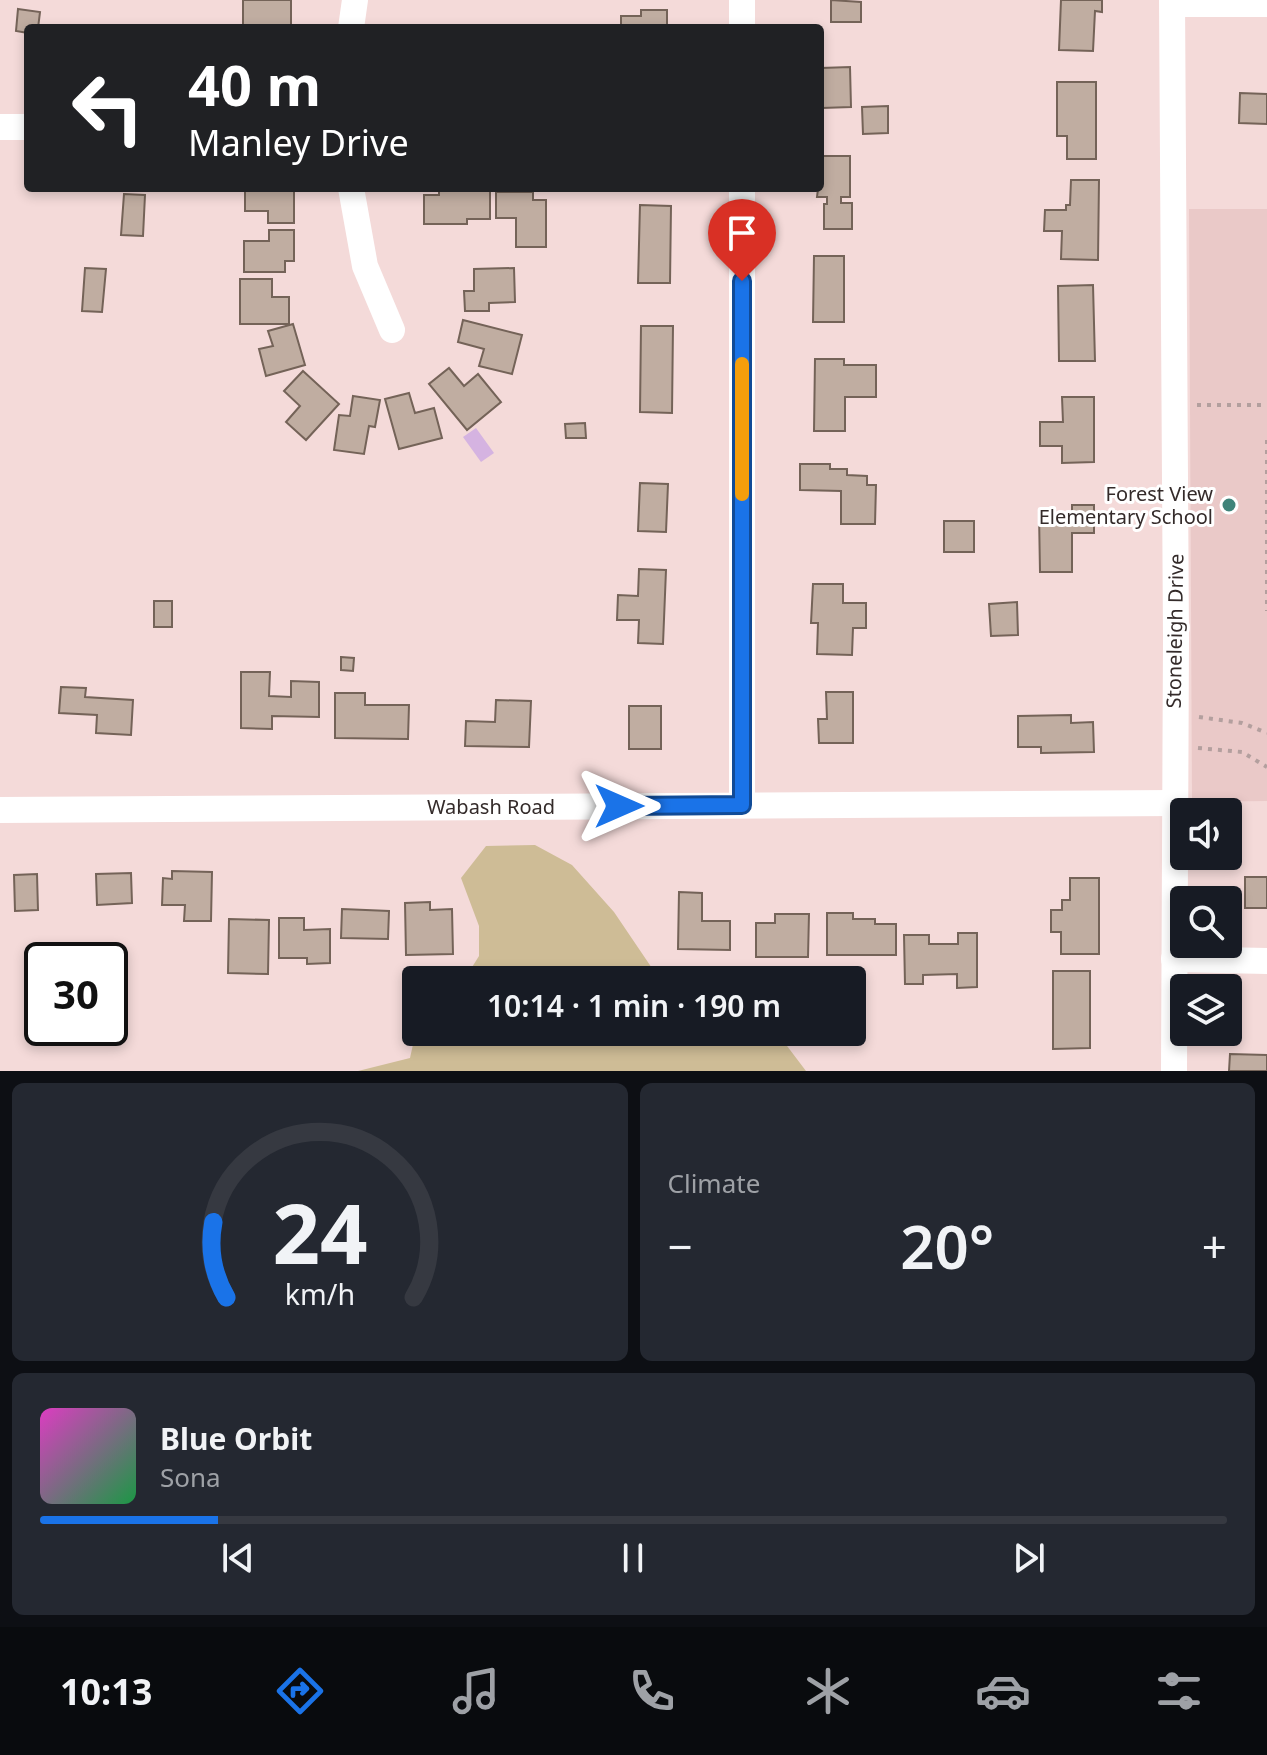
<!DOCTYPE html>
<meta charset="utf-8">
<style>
body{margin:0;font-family:"Noto Sans",sans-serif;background:#242831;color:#f1f3f6;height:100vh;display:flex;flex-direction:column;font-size:30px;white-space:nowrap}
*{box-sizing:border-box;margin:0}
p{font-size:26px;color:#9ea1a6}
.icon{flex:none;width:44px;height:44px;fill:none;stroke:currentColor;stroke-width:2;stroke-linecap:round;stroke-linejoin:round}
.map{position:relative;height:1071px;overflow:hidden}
.drawer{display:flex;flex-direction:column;gap:12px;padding:12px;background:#0d0f14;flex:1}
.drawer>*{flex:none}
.banner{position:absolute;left:24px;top:24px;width:800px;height:168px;border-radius:8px;box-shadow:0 4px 12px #0003;background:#202124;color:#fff;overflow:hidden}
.tools{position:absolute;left:1170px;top:798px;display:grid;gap:16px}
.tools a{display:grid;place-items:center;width:72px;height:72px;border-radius:8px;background:#171b24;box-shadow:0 4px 12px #0003;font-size:40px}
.speed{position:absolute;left:24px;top:942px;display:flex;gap:16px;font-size:40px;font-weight:700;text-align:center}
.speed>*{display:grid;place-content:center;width:104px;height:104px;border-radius:50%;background:#171b24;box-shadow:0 4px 12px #0003;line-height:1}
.speed .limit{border:4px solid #111;border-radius:12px;background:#fff;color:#111}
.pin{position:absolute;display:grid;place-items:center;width:68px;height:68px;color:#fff;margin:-82px -34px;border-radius:50% 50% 50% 0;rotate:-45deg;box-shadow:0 0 8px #0007}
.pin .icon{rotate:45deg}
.me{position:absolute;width:88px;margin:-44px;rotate:90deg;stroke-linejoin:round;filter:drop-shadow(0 0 6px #0008)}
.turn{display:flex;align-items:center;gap:28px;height:168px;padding:0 32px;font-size:36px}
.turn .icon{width:104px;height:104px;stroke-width:2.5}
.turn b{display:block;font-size:56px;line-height:68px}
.big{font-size:60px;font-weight:600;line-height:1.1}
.drawer .widget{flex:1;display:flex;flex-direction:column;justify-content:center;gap:12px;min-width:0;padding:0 28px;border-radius:12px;background:#242831}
.drawer .dial{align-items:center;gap:0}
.dial svg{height:208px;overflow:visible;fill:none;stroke:#363941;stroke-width:7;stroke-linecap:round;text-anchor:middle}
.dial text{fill:#f1f3f6;stroke:none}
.song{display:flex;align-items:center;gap:24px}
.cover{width:96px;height:96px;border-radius:12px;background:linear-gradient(135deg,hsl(310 70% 55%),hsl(140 70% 35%))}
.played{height:8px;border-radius:4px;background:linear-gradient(90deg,#1a73e8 15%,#363941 15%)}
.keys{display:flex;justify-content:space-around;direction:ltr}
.heat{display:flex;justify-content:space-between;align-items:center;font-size:44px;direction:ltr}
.drawer .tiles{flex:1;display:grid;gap:12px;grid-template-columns:1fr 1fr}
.widget:last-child{grid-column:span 2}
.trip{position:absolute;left:402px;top:966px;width:464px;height:80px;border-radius:8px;background:#171b24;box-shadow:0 4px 12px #0003;font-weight:600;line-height:80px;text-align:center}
.dock{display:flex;height:128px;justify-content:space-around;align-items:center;background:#090b0e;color:#9ea1a6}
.dock .icon{width:56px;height:56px}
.dock .active{color:#1a73e8}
.dock b{font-size:36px;color:#f1f3f6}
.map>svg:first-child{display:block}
.built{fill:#eac9c8}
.green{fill:#cebc96}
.water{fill:#d5b3e1}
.building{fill:#c0ada1;stroke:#746358;stroke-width:2}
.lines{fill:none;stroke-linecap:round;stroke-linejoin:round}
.path{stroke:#b39f9e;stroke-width:4;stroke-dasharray:4 6;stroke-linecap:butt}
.minor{stroke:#fff;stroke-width:26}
.route-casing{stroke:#114b97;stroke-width:20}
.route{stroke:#1a73e8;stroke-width:14}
.slow{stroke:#f59e0b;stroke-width:14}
.poi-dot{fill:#3e8379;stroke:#fff;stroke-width:3}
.labels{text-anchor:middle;stroke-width:6;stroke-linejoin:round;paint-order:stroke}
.poi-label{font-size:20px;fill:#342b2a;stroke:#fff;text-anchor:end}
.street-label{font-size:20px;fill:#342b2a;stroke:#fff}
</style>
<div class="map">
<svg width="1267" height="1071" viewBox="0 0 1267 1071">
<rect width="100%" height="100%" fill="#f4dad9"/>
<polygon class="built" points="1189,209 1267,209 1267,801 1192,802"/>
<g class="green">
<polygon points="535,845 572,865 614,912 660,980 464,980 479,956 479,926 461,878 486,846"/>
<polygon points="416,1031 745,1032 781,1038 806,1071 358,1071 410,1058"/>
</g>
<polygon class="water" points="476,428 494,453 481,462 463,437"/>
<g class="building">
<polygon points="243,0 291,0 291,28 243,25"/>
<polygon points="831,0 861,2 861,22 831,22"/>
<polygon points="1061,0 1102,0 1102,12 1095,11 1093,51 1059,50"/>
<polygon points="18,9 40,12 38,28 28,28 28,33 16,31"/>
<polygon points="641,10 667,10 667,27 671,28 621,28 621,16 641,16"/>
<polygon points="850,67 851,107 822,108 821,68"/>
<polygon points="1057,82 1096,82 1096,159 1067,159 1067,136 1057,136"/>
<polygon points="1240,93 1267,94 1267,124 1239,123"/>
<polygon points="888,106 888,133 863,134 862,107"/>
<polygon points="822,156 850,156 850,197 841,197 841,203 852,203 852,229 824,229 824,204 827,204 827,197 817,197"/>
<polygon points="1071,180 1099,180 1098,260 1061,259 1062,231 1044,231 1045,210 1066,210 1066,205 1070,205"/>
<polygon points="245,188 294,188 294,223 268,223 268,211 245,211"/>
<polygon points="439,190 490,190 490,219 467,219 467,224 424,224 424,195 439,195"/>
<polygon points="496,192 533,192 533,200 546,200 546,247 516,247 516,218 496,218"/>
<polygon points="124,194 145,195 143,236 121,235"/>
<polygon points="640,205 671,206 670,283 638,283"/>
<polygon points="269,230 294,230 294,261 285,261 285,272 244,272 244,241 269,241"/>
<polygon points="814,256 844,256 844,322 813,322"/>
<polygon points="85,268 106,269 102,312 82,311"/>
<polygon points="514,268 515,302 489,303 489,311 465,311 464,291 474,291 474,269"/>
<polygon points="240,279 272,279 272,297 289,297 289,324 240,324"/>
<polygon points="1093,285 1095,361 1059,361 1058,286"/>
<polygon points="463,320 522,335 512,374 479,366 484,349 458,342"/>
<polygon points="293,324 305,365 266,376 259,349 273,346 268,331"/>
<polygon points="641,326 673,326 672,413 640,412"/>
<polygon points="815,359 844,359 844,365 876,365 876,397 845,397 845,431 814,431"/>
<polygon points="449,368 464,386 478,374 501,402 467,430 429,384"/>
<polygon points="303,371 339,404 306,440 286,422 300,406 284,391"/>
<polygon points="409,393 415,413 434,408 442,438 399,449 385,399"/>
<polygon points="353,396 380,400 375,427 369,426 364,454 334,450 339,415 350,416"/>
<polygon points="1062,397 1094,397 1094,462 1062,463 1062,446 1040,446 1040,422 1063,422"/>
<polygon points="585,423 586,438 566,438 565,424"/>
<polygon points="800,464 830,464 830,469 847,469 847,475 867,476 867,485 876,485 875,524 841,524 841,491 800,490"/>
<polygon points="640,483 668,484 666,532 638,531"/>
<polygon points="1072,505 1094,505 1094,533 1072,533 1072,572 1040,572 1039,513 1072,513"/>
<rect x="944" y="521" width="30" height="31"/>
<polygon points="639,569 666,570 663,644 638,643 639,620 617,620 618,595 638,596"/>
<polygon points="813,584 843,584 843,603 866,603 866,628 853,628 852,655 817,654 818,623 811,623"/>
<rect x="154" y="601" width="18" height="26"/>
<polygon points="1017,602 1018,635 991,636 989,604"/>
<polygon points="341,657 354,658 353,671 341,670"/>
<polygon points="241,672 270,672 269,696 291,697 291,681 319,682 319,717 272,716 272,729 241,728"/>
<polygon points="61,687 86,688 85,697 133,700 131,735 96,733 97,715 59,713"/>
<polygon points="826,692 853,692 853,743 819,743 818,719 827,719"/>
<polygon points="335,693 365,693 365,705 409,705 408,739 335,738"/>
<polygon points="496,700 531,701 529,747 465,746 466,721 495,722"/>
<rect x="629" y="706" width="32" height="43"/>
<polygon points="1071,715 1071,723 1093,722 1094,752 1041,753 1041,747 1018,747 1018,716"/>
<polygon points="172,871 212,872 211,921 184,921 185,905 162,905 163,878 172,879"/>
<polygon points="131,873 132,903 97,905 96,874"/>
<polygon points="37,874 38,910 15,911 14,875"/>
<rect x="1245" y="877" width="22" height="31"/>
<polygon points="1070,878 1099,878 1099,954 1061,954 1061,932 1051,932 1051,910 1062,910 1062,900 1070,900"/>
<polygon points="679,892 702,893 702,921 730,921 730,950 678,949"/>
<polygon points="430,902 430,910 452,909 453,954 406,955 405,903"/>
<polygon points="342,909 389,911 388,939 341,938"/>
<polygon points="827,913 853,913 853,919 875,919 875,924 896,924 896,955 827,955"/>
<polygon points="775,914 809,914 808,957 756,957 756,923 775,923"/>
<polygon points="279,918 304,918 304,930 330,929 330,963 307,964 307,958 279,958"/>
<polygon points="229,919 269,920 268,974 228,973"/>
<polygon points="958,933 977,933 977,987 957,988 957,974 923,975 923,984 905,984 904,935 929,935 929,944 958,944"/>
<polygon points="40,945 61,945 61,960 42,960 42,971"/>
<polygon points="1053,971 1090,971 1090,1048 1053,1049"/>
<polygon points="1230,1054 1267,1055 1267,1071 1229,1071"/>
</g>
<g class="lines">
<g class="path">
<polyline points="1197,405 1267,405"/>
<polyline points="1267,440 1267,611"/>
<polyline points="1199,717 1242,723 1267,733"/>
<polyline points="1198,748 1242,752 1267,767"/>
</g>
<g class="minor">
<polyline points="1172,0 1176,639 1174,1071"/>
<polyline points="1173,4 1267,4"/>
<polyline points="351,28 355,0"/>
<polyline points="742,28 742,0"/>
<polyline points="0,127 28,127"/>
<polyline points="351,188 365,266 392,330"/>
<polyline points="742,188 742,805"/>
<polyline points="0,810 1174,803"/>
<polyline points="1174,959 1267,961"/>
</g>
</g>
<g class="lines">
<defs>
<polyline id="route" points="619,806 742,805 742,281"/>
</defs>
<use href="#route" class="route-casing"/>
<use href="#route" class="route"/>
<polyline class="slow" points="742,364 742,494"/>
</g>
<circle class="poi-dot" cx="1229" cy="505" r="8"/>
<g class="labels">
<g class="poi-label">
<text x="1213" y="501">Forest View<tspan x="1213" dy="23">Elementary School</tspan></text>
</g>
<g class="street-label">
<text transform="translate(1175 631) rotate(-89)" y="7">Stoneleigh Drive</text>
<text x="491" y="814">Wabash Road</text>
</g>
</g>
</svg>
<div class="tools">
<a><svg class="icon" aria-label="sound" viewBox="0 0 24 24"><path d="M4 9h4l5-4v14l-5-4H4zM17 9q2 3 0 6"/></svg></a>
<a><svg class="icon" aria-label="search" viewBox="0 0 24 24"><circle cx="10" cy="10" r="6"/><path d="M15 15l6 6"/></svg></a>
<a><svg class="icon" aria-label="layers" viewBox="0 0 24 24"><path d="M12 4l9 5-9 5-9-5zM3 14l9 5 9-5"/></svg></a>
</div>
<div class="speed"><div class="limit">30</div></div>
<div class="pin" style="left:742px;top:281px;background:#d93025"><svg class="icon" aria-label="arrive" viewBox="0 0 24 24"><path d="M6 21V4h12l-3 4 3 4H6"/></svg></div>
<svg class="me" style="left:619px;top:806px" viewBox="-20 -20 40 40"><path d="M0-17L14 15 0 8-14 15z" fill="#1a73e8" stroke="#fff" stroke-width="4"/></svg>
<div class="trip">10:14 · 1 min · 190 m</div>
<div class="banner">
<div class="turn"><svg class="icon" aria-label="left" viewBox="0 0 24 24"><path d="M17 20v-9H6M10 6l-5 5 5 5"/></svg><div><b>40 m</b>Manley Drive</div></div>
</div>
</div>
<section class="drawer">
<div class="tiles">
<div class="widget dial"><svg viewBox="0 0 100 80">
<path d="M14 69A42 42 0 1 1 86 69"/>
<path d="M14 69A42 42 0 0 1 9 40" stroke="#1a73e8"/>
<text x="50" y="56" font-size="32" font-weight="700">24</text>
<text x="50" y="72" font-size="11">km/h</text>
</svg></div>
<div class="widget"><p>Climate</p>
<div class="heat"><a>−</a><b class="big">20°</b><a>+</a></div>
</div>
<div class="widget">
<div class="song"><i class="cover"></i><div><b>Blue Orbit</b><p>Sona</p></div></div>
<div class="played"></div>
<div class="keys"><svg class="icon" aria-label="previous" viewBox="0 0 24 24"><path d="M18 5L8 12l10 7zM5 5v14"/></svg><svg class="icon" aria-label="pause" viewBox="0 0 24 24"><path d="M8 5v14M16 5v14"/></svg><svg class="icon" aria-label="next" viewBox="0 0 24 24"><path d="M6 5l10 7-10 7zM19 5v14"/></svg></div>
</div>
</div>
</section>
<nav class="dock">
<b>10:13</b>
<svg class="icon active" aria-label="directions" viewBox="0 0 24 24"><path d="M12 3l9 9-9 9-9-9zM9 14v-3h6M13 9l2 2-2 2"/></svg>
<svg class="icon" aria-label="music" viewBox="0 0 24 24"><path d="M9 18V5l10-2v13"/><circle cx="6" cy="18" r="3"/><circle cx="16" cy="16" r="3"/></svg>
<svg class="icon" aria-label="phone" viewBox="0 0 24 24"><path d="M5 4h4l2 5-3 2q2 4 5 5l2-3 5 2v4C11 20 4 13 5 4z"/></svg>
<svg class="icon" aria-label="climate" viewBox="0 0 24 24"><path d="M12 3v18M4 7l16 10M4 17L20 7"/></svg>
<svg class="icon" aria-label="car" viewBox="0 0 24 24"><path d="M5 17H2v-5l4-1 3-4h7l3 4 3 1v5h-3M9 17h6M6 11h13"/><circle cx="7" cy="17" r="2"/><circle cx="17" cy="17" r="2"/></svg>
<svg class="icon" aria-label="filters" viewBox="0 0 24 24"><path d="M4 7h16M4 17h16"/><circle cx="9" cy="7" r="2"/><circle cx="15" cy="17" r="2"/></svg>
</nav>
